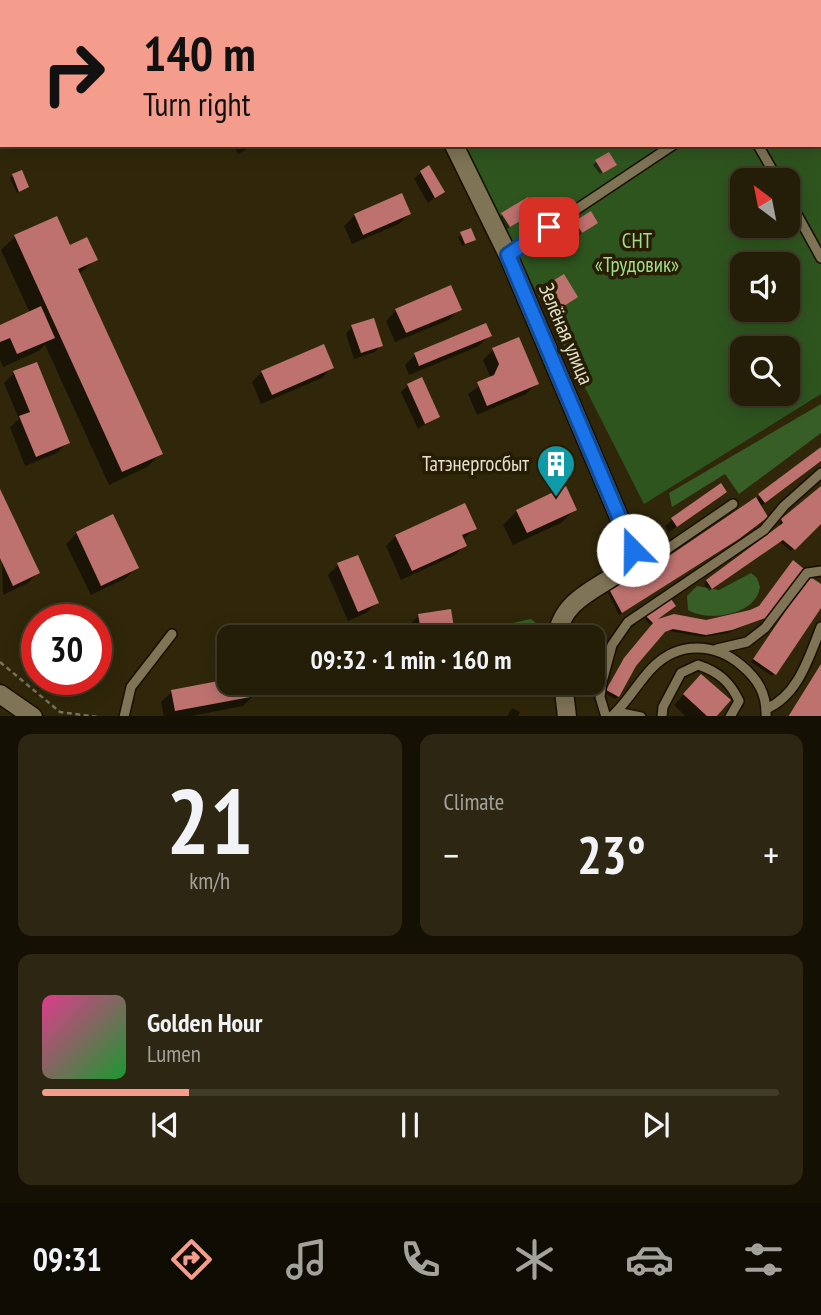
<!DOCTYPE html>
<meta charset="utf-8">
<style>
body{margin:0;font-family:"PT Sans Narrow",sans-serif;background:#2c2612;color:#f1f3f6;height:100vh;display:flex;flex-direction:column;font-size:26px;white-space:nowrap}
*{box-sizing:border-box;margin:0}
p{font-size:23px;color:#a3a29c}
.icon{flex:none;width:38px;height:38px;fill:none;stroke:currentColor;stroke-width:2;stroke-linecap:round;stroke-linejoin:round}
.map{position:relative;height:716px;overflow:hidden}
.panel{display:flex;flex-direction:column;gap:18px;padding:18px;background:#141004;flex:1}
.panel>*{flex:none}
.hud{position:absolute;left:0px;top:0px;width:822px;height:147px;box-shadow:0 4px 18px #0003,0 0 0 2px #413b29;background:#f49d8c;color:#111;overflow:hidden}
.needle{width:46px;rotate:328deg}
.tools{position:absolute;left:730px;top:168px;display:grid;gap:14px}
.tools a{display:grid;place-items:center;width:70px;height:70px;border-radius:14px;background:#241d08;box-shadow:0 4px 18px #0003,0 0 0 2px #413b29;font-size:35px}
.speed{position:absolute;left:21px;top:604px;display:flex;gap:14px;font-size:35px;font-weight:700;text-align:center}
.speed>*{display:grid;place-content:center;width:91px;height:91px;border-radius:50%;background:#241d08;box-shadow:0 4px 18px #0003,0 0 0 2px #413b29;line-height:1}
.speed .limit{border:10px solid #d22;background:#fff;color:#111}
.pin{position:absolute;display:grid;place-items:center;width:60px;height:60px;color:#fff;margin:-30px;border-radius:14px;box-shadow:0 4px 10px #0006}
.me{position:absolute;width:77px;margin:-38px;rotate:338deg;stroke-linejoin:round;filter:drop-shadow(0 0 5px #0008)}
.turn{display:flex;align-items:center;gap:24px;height:147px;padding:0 28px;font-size:32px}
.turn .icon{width:91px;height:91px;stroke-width:2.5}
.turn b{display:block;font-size:49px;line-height:60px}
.big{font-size:52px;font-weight:600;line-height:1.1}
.panel .widget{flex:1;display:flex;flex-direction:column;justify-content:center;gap:10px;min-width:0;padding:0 24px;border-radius:14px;background:#2c2612}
.panel .dial{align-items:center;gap:0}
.dial b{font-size:91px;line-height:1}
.song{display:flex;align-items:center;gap:21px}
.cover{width:84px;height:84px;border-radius:10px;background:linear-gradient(135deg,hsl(330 70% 55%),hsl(130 70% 35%))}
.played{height:7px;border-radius:4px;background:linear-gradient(90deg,#f49d8c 20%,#413b29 20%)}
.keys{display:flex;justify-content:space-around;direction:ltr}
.heat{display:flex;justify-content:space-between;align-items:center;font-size:38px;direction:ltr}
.panel .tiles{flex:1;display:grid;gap:18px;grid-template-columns:1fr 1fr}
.widget:last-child{grid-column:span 2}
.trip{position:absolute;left:217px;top:625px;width:388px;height:70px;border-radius:14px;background:#241d08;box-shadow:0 4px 18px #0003,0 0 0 2px #413b29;font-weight:600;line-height:70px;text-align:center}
.tab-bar{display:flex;height:112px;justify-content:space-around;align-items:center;background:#0e0c03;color:#a3a29c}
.tab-bar .icon{width:49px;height:49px}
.tab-bar .current{color:#f49d8c}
.tab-bar b{font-size:32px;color:#f1f3f6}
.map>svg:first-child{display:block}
.green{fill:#2f551f;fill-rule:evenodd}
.forest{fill:#375e26}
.shadow{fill:#0007}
.building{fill:#be7270}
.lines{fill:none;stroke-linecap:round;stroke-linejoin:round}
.lane-casing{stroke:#180f00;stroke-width:12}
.street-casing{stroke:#180f00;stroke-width:21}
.secondary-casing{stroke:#180f00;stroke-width:21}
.path{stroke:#7a735b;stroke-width:2.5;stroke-dasharray:5 3.5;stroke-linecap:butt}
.lane{stroke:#7f7456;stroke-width:9}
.street{stroke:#7f7456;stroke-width:18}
.secondary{stroke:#7f7456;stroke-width:18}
.route-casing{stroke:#114b97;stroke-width:18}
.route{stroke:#1a73e8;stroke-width:12}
.labels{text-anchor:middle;stroke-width:7;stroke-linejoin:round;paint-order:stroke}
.park-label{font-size:21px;fill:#a1dd8a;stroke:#261d02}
.street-label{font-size:21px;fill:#e5dfcf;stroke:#261d02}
.poi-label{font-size:21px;fill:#e5dfcf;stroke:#261d02;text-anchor:end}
</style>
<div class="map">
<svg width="821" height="717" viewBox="0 0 821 717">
<rect width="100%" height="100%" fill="#30270a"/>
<path class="green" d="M388,0H821V394L644,504L462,145H821V2ZM742,180H788V226H742ZM742,264H788V310H742ZM742,348H788V394H742Z"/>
<g class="forest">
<polygon points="821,404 821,433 739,494 725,474 672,507 669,493"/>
<path d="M751,573L757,578L760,587C756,616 707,622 688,610L687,596L697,586L719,590Z"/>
<polygon points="531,619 542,628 540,637 481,637 489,628"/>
</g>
<g class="shadow">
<polygon points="75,0 140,0 137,2"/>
<polygon points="324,0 342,0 343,2 321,2"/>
<polygon points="234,145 255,145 238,154"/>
<polygon points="596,162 612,167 600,174 593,165"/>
<polygon points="421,172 442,192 428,203 414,179"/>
<polygon points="13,176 27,187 17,193 10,178"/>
<polygon points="401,195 409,214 399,224 352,244 344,226 355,215"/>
<polygon points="534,210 503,232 496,221 503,214"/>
<polygon points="576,222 596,223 575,238 569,229"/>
<polygon points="470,230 474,239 462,246 458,237"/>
<polygon points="15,237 69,247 96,259 79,274 161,453 147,467 109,485 45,345 39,351 3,367 0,360 0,326 30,313 1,250"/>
<polygon points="547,287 576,297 554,314 541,293"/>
<polygon points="459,309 449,320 395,342 386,321 396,310"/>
<polygon points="352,327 381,345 375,352 354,359 346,334"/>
<polygon points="489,335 479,346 409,375 405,365 415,355"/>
<polygon points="493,350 537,383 526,394 477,415 468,394 488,380 490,376 483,360"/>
<polygon points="332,367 322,378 261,404 252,382 262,372"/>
<polygon points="14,373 67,443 57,453 25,466 10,427 19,419 4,383"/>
<polygon points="408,385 438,416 418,429 401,392"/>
<polygon points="821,449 821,461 760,507 734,542 619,615 608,593 610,590 667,559 752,502"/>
<polygon points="720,486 718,498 669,532 665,526 672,520"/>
<polygon points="821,488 821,522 791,551 779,541 709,591 704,584 707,581 781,527 779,523 782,520"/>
<polygon points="0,493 38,572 28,583 3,595"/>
<polygon points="575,509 561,523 513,545 503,525 517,511"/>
<polygon points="112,516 137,567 126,578 91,595 66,544 77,533"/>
<polygon points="475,529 462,540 465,545 455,555 401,580 386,546 396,536"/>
<polygon points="338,565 377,603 366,613 348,621 328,575"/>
<polygon points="806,581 821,586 821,604 772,676 751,662"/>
<polygon points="419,616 453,634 450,637 414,637 412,622"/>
<polygon points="767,616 728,633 703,637 669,631 661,634 634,665 618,696 615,699 605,693 621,663 652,627 645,619 647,617 654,621 706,622"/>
<polygon points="37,668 37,679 91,679 86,684 37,689 35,670"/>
<polygon points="229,681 254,695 243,706 186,717 164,717 161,702 172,692"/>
<polygon points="691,686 714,717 686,717 674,705"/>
<polygon points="512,708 520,712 518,717 507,717"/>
</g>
<g class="building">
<polygon points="609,152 617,165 603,173 595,160"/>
<polygon points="429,165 445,192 435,198 420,171"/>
<polygon points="22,170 29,187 19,192 12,174"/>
<polygon points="402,193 411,214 363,235 354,214"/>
<polygon points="528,197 537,211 510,227 501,213"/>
<polygon points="591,211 598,223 582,233 575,221"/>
<polygon points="57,216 70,245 87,237 98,260 78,269 163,454 122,472 14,235"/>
<polygon points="471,228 476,240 465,244 460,232"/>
<polygon points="564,274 578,297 561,308 546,285"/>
<polygon points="451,285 462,310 406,333 395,309"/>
<polygon points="41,306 55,338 17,354 10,338 0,342 0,325"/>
<polygon points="374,318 383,346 361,353 351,325"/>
<polygon points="486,323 492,336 419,366 414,353"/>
<polygon points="519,337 539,384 487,406 477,382 494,375 499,364 492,348"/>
<polygon points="324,344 334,368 272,395 261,371"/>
<polygon points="37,362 70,443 36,457 19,416 30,412 13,371"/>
<polygon points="422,377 440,417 425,424 407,384"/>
<polygon points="821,447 821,461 765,503 758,494"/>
<polygon points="721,483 727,492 677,527 671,518"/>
<polygon points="566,486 577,510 527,533 516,510"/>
<polygon points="821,486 821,524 795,550 783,540 712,589 706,580 783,523 781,519"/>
<polygon points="0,489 40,573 13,586 0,558"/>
<polygon points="756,497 768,517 739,539 622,613 609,589 666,558"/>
<polygon points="465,503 477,529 462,535 467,546 412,571 395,535"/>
<polygon points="113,514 139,568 101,586 76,532"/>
<polygon points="358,555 379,603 358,612 337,563"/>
<polygon points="793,560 804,569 768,617 732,630 706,635 673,629 665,632 636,666 619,697 606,690 624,658 653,623 646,616 671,599 676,606 658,619 674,614 706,620 750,610 759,606"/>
<polygon points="809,576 821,584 821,608 776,675 753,659"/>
<polygon points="451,609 455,634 422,637 418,614"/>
<polygon points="821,664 821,717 788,717"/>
<polygon points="701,674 731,700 716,717 708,717 683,694"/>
<polygon points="229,679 229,682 253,682 256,696 175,711 171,690"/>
</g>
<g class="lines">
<defs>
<g id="lane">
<polyline points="682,0 683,2"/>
<polyline points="758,145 778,180"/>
<polyline points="788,198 821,258"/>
<polyline points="508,255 673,145"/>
<polyline points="632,558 654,558 733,504"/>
<polyline points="717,649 747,642 765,628 807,573 821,571"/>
<path d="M766,709C798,696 809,657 821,627"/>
<polyline points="617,712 641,717"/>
<polyline points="124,717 131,687 172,634"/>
<polyline points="606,717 600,697 602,682 612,645 628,622 764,530 784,506 821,473"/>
<path d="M611,717C628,702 638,682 653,667C679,641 715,643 741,665C758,679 767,694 766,717"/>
<path d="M662,717L663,707L681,673L698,665C719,672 730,682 739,701L730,717"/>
</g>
<g id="street">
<polyline points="376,0 378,2"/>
<path d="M454,145L508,255L633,550L628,566C602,588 562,597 557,637"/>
<polyline points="563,682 567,717"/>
</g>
<polyline id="secondary" points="0,694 33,717"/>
</defs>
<use href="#lane" class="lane-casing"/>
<use href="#street" class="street-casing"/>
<use href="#secondary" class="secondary-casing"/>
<polyline class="path" points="0,662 60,712 98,717"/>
<use href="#lane" class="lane"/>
<use href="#street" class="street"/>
<use href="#secondary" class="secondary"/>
</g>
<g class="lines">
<defs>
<polyline id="route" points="549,227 508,255 633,550"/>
</defs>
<use href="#route" class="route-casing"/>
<use href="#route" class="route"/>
</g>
<defs>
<symbol id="building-pin" viewBox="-11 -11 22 30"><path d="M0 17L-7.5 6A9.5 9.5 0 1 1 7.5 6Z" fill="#0f9aa8" stroke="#261d02"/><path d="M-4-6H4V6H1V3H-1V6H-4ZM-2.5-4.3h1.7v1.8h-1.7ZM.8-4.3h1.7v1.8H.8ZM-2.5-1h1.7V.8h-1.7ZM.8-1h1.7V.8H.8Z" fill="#fff"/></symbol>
</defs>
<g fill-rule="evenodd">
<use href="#building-pin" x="534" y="442" width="44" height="60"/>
</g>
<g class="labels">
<g class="park-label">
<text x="637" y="248">СНТ<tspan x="637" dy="24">«Трудовик»</tspan></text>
</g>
<g class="street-label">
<text transform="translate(566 334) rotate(67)" y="7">Зелёная улица</text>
</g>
<g class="poi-label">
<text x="529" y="471">Татэнергосбыт</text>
</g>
</g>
</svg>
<div class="tools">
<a><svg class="needle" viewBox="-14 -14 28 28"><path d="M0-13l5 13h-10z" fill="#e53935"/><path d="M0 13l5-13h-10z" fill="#a3a29c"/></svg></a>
<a><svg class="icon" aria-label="sound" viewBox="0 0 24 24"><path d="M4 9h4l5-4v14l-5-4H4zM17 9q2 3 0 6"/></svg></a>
<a><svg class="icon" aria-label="search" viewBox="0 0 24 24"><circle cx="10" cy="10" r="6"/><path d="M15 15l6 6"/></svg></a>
</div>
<div class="speed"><div class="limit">30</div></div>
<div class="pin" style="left:549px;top:227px;background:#d93025"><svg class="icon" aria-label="arrive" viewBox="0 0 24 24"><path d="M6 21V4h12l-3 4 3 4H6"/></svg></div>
<svg class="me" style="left:633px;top:550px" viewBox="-20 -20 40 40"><circle r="19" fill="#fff"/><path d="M0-13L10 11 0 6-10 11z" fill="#1a73e8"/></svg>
<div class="trip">09:32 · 1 min · 160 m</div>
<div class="hud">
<div class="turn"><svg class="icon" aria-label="right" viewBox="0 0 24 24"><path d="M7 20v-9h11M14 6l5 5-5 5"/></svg><div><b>140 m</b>Turn right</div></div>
</div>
</div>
<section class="panel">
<div class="tiles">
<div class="widget dial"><b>21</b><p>km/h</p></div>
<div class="widget"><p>Climate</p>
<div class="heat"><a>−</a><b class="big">23°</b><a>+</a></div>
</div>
<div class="widget">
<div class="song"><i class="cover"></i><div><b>Golden Hour</b><p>Lumen</p></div></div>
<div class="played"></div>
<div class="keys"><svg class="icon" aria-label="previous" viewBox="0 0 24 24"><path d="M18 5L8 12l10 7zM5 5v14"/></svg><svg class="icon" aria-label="pause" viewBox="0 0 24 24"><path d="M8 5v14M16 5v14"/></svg><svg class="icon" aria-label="next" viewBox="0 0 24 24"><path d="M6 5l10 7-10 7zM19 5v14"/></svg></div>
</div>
</div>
</section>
<nav class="tab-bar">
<b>09:31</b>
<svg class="icon current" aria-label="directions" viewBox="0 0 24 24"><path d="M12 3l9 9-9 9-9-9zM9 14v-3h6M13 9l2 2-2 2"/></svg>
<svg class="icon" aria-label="music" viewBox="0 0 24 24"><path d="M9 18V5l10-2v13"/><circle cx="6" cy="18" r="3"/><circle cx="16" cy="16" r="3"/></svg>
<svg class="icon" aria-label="phone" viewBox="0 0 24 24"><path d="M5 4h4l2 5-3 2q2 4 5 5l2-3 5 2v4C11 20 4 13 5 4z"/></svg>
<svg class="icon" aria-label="climate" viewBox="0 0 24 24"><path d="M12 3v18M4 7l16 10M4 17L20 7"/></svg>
<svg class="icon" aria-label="car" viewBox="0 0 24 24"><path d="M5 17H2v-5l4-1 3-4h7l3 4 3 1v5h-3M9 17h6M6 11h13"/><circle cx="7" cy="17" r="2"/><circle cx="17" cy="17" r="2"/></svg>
<svg class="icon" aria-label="filters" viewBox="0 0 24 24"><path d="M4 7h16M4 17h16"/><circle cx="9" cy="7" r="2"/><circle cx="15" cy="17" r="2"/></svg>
</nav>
